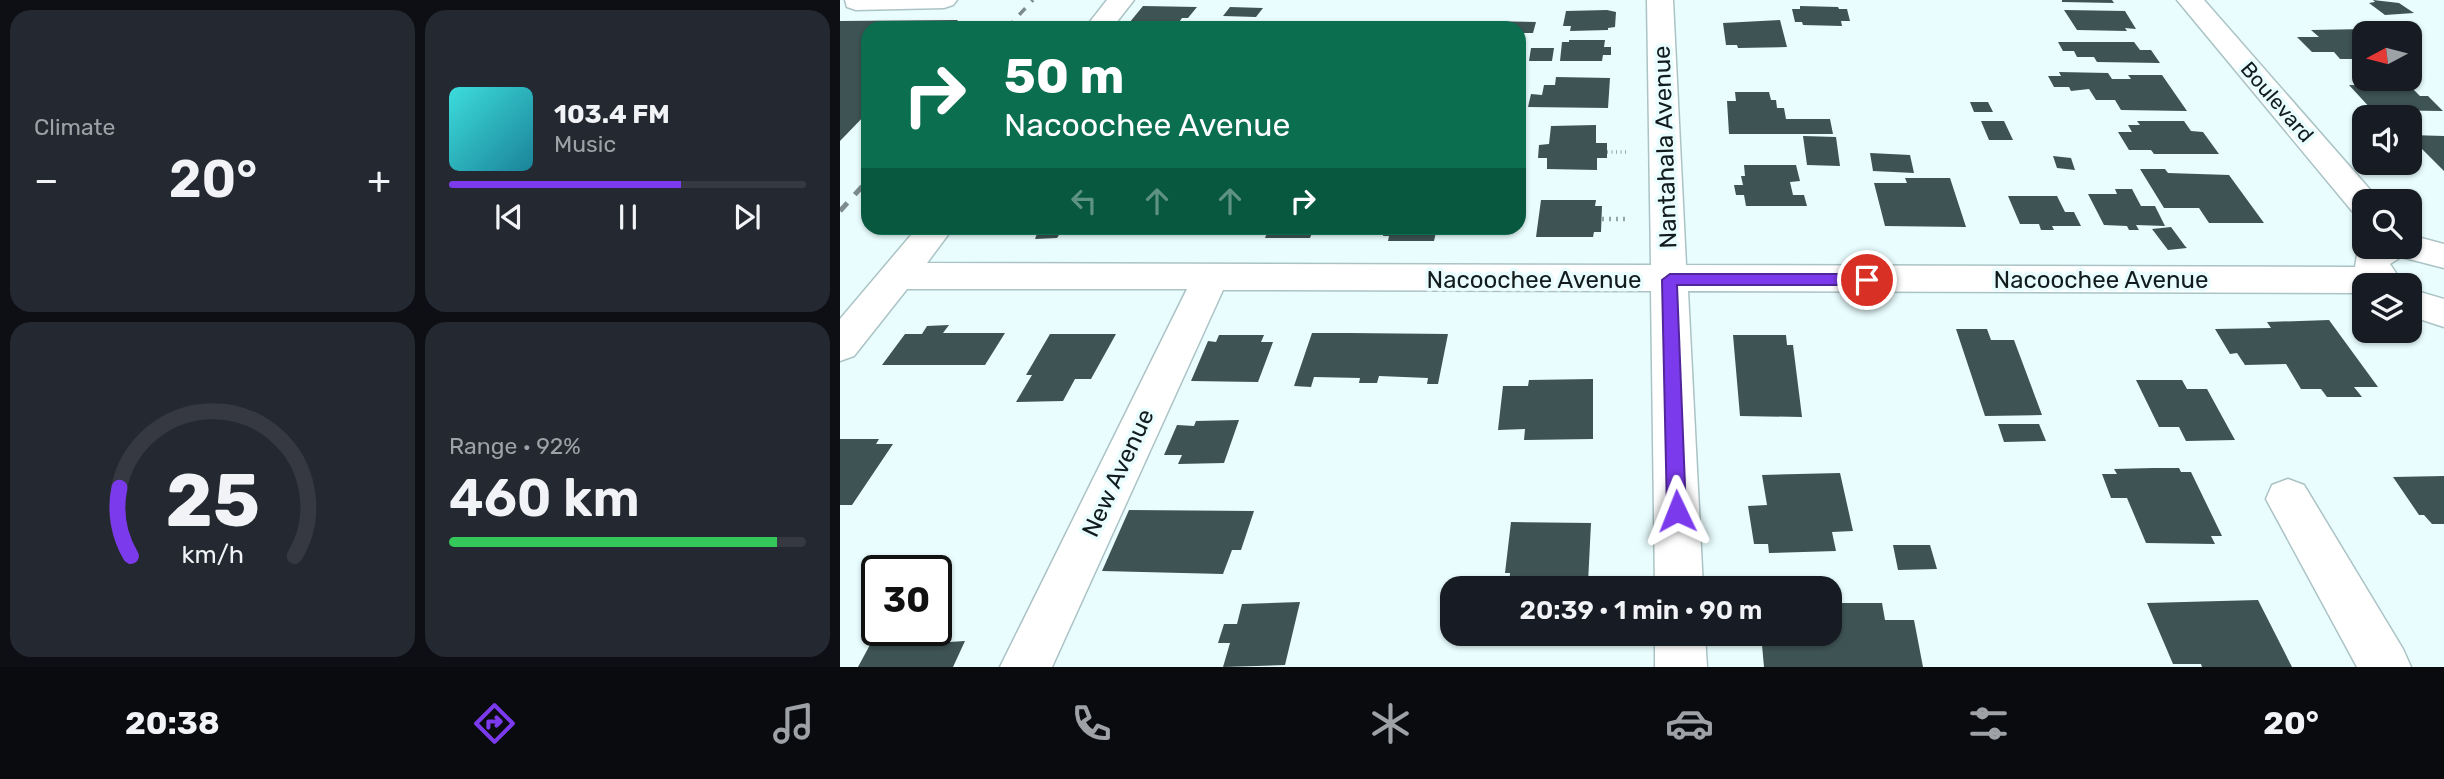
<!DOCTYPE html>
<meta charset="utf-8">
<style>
body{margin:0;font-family:Rubik,sans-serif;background:#242831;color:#f1f3f6;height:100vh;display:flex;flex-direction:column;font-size:26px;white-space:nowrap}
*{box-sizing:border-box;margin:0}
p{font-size:23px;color:#9ea1a6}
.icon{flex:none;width:38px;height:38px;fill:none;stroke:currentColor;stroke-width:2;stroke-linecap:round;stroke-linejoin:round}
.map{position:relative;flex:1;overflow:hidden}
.panel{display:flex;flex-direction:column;gap:10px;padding:10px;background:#0d0f14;width:840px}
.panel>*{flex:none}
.banner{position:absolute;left:21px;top:21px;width:665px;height:214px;border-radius:21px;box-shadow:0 2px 5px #0004;background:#0b6e4f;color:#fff;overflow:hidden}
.needle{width:46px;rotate:263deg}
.controls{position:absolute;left:1512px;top:21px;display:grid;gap:14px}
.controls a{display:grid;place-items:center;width:70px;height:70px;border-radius:14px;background:#171b24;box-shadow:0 2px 5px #0004;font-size:35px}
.speed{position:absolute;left:21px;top:555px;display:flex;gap:14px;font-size:35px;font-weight:700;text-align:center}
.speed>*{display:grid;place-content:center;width:91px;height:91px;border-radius:50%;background:#171b24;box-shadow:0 2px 5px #0004;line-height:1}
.speed .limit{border:4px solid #111;border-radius:10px;background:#fff;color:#111}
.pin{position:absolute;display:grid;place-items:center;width:60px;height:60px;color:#fff;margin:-30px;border:4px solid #fff;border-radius:50%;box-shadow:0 2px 7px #0007}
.me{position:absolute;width:77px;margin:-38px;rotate:358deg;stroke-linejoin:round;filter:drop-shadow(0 0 5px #0008)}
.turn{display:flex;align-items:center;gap:24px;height:147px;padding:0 28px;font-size:32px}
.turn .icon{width:91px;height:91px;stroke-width:2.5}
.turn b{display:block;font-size:49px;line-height:60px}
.lanes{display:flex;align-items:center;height:66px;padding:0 28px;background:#0003;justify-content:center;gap:35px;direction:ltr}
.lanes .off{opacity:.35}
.big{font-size:52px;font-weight:600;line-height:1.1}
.panel .widget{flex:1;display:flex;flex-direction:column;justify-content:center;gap:10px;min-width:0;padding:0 24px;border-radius:21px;background:#242831}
.panel .dial{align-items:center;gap:0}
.dial svg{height:182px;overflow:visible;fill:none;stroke:#363941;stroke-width:7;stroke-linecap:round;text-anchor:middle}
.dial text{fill:#f1f3f6;stroke:none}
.song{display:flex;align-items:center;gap:21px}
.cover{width:84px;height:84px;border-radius:10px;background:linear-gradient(135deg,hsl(180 70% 55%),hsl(190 70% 35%))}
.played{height:7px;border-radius:4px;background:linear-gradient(90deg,#7c3aed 65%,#363941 65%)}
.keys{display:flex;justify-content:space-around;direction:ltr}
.heat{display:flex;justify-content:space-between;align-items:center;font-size:38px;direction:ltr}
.charge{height:10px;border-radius:5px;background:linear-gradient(90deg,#34c759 92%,#363941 0)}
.panel .tiles{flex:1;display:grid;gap:10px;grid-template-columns:repeat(2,1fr)}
.trip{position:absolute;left:600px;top:576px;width:402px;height:70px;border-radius:21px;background:#171b24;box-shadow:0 2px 5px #0004;font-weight:600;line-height:70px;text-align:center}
.dock{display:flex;height:112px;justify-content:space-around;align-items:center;background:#090b0e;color:#9ea1a6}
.dock .icon{width:49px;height:49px}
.dock .active{color:#7c3aed}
.dock b{font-size:32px;color:#f1f3f6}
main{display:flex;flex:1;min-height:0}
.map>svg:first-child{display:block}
.building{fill:#3e5354}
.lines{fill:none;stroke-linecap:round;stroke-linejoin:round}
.minor-casing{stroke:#abc3c5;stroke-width:3}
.path-far1{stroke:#96a5a6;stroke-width:3.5;stroke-dasharray:1 3.5;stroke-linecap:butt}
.path{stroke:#96a5a6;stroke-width:4.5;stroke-dasharray:2 5;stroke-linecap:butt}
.minor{fill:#fff;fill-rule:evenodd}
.rail-far1{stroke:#7e8c8d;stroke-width:3.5;stroke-dasharray:9 9;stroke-linecap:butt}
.rail{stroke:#7e8c8d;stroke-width:5;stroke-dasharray:11 11;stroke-linecap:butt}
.route{fill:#7c3aed;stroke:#51269a;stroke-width:2}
.labels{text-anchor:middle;stroke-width:7;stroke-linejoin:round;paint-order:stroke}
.far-street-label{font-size:21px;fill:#131c1d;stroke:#e9fdfe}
.street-label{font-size:24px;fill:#131c1d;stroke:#e9fdfe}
</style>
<main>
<section class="panel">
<div class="tiles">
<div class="widget"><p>Climate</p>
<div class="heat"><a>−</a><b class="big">20°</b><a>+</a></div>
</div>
<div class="widget">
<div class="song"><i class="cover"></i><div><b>103.4 FM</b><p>Music</p></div></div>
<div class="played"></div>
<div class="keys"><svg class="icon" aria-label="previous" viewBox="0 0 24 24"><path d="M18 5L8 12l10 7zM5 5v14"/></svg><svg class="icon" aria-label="pause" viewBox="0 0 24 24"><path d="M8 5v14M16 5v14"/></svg><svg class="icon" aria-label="next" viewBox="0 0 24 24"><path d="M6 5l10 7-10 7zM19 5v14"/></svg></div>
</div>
<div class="widget dial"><svg viewBox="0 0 100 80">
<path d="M14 69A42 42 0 1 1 86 69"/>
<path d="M14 69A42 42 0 0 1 9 39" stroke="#7c3aed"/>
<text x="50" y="56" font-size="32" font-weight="700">25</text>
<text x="50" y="72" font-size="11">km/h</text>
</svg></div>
<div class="widget"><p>Range · 92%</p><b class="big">460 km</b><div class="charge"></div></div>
</div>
</section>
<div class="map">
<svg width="1604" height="667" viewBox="0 0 1604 667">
<rect width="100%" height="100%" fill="#e9fdfe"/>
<g class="building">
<polygon points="1222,0 1272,0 1274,3 1222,2"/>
<polygon points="1533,0 1559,3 1574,13 1545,15 1529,3 1535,2"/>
<polygon points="303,6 357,7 348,18 342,18 335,28 285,28"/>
<polygon points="960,6 998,7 999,9 1007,9 1010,21 1001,21 1002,26 963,25 962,22 955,22 952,9 960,9"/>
<polygon points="390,7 423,8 416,17 383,16"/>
<polygon points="767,10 776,12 775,27 768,28 768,30 730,31 731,26 723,26 726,11"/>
<polygon points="1224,10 1285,11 1296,29 1285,28 1287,31 1237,30"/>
<polygon points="118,20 110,28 28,28 28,112 0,141 0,21"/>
<polygon points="940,20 947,47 898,48 897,45 886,45 883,23"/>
<polygon points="645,21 696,22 693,33 679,33 679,28 643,28"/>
<polygon points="1527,29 1531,33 1524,33 1524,59 1500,59 1494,52 1472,52 1457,37 1479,37 1471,30"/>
<polygon points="729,40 765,40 764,47 771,47 771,55 763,55 762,61 720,61 722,42 729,42"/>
<polygon points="1218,42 1294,42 1300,50 1311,50 1320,63 1257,62 1254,57 1237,57 1234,51 1223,51"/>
<polygon points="691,48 714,48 712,61 689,61"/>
<polygon points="1219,72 1268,73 1272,79 1291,79 1288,75 1322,75 1347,111 1281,110 1275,100 1256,100 1249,89 1231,91 1229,87 1214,87 1208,76 1221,76"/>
<polygon points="716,77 770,78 768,108 688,107 691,94 702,95 704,85 715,85"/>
<polygon points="1509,85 1570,86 1580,96 1588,96 1603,111 1532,110"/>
<polygon points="895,92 929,92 931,100 936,100 937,108 944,108 946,119 990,119 993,134 889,134 887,101 896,101"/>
<polygon points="1130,102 1148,102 1153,112 1134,112"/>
<polygon points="1141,121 1164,121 1173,140 1149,140"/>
<polygon points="1297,121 1344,121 1351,131 1363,132 1379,154 1314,154 1311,150 1289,150 1278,132 1292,132 1288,125 1300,125"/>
<polygon points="756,125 756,143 767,143 767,158 757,158 757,170 707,169 707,158 698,158 699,145 709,144 711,126"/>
<polygon points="1570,135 1604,136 1604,171 1570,137"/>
<polygon points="963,136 996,137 1000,166 967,165"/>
<polygon points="1030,153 1070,155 1074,173 1033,171"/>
<polygon points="1213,156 1231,158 1235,170 1217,168"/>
<polygon points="904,165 956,165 960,181 950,182 953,195 964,195 967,206 906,206 904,195 896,195 894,185 903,185 901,176 905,176"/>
<polygon points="1300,169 1325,169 1328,173 1389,175 1424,223 1369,223 1359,208 1324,208"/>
<polygon points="1065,178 1110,178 1126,227 1045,226 1034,183 1067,183"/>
<polygon points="1275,189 1292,189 1301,206 1315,206 1325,226 1296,225 1299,230 1289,230 1287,226 1264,225 1248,194 1277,194"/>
<polygon points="1168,196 1217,196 1225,212 1234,212 1241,226 1212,226 1214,230 1201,230 1199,224 1180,224"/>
<polygon points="701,200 756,200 755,206 762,206 761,232 754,232 753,237 696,237"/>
<polygon points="1331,227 1345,246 1347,248 1328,250 1312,229"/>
<polygon points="199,228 229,228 225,235 219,235 217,238 195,239"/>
<polygon points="309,228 355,228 352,234 309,235 306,234"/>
<polygon points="429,228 474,228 470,238 425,238"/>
<polygon points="545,228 597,228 594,241 548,241 549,236 543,236"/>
<polygon points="1489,320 1538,387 1514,387 1522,397 1487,397 1481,389 1461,389 1446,364 1405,365 1397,353 1390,354 1375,329 1431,328 1427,322"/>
<polygon points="109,325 103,333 165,333 145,365 42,365 65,334 82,334 87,326"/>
<polygon points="1116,329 1147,329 1151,340 1174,340 1202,415 1145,416"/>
<polygon points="472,333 508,333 608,334 598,384 587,384 588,378 539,376 537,383 519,383 520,378 474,377 471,387 454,386"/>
<polygon points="210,334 276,334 251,379 235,379 223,401 176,402 192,375 186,375"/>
<polygon points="379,335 424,335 421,342 433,342 418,382 351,381 368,341 376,342"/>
<polygon points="893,335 946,335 947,345 953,345 962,417 900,416"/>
<polygon points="753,379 753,439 684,440 685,429 658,430 663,386 688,386 689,380"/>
<polygon points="1296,380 1342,380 1347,389 1367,389 1395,440 1346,441 1339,427 1319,427"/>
<polygon points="399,420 384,463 338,464 342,455 324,455 337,425 354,426 356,421"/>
<polygon points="1158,424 1199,424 1206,441 1164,442"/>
<polygon points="0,439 39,439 36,444 53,444 12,505 0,505"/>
<polygon points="1313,468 1339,468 1341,472 1351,472 1382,536 1371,536 1375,544 1306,543 1287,498 1271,498 1262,474 1277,474 1274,469"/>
<polygon points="1000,473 1013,531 992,532 996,551 929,553 928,544 914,544 908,506 927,505 922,475"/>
<polygon points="1604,476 1604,524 1592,524 1584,515 1579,515 1553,477"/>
<polygon points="289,510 414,511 401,550 392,550 383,574 262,571"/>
<polygon points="671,522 751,523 748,583 733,583 733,588 669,588 670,573 665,573"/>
<polygon points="1053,545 1090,545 1097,569 1058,570"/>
<polygon points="1418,600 1452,667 1362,667 1361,664 1333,664 1307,603"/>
<polygon points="460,602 445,665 383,667 390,643 378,643 384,624 397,624 402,604"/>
<polygon points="990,603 1042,603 1045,620 1074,620 1083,667 924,667 921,634 990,634"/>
<polygon points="38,630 68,630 60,645 125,641 113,667 18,667"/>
</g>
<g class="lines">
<defs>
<g id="minor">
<polygon points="5,0 117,0 113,5 104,8 16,10 7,7"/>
<polygon points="267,0 294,0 272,28 245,28"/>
<polygon points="807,0 833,0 846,265 1515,267 1517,255 1524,245 1570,247 1570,235 1604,244 1604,268 1561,257 1550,264 1564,285 1524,285 1524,293 848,291 863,588 815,588 811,291 383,290 212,667 160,667 347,289 67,289 14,356 0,361 0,319 77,228 113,228 87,263 811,265"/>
<polygon points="1337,0 1364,0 1540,201 1524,201 1524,214 1512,211"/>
<polygon points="1570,289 1604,299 1604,327 1570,316"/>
<polygon points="1448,479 1464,485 1563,649 1571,667 1517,667 1426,499 1432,485"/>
<polygon points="815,634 865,634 867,667 815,667"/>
</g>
</defs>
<use href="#minor" class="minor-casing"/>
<polyline class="path-far1" points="767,152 789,152"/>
<polyline class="path" points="762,219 790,219"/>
<use href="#minor" class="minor"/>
<polyline class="rail-far1" points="167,28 193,0"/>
<polyline class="rail" points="0,211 28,180"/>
</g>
<polygon class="route" points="830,274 1027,274 1035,280 1027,285 837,285 846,511 843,517 837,519 830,517 827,511 822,280"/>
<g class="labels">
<g class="far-street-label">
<text transform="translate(1437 102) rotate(49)" y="7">Boulevard</text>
</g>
<g class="street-label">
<text transform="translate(825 147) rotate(-92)" y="8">Nantahala Avenue</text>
<text x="694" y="288">Nacoochee Avenue</text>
<text x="1261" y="288">Nacoochee Avenue</text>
<text transform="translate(278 473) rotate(-65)" y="8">New Avenue</text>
</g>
</g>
</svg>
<div class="controls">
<a><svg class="needle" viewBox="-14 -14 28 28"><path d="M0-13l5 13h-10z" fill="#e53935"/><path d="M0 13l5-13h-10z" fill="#9ea1a6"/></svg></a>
<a><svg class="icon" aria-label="sound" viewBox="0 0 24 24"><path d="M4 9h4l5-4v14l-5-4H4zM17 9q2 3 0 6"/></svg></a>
<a><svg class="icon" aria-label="search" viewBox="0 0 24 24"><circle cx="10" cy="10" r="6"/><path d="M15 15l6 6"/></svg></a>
<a><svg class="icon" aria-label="layers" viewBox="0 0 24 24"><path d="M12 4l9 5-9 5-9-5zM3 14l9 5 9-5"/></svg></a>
</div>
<div class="speed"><div class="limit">30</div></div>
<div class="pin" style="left:1027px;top:280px;background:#d93025"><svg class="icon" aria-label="arrive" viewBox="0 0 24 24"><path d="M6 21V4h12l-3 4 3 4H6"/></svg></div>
<svg class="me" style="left:837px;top:511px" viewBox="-20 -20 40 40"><path d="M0-17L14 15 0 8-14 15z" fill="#7c3aed" stroke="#fff" stroke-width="4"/></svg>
<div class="trip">20:39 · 1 min · 90 m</div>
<div class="banner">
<div class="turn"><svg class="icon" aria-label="right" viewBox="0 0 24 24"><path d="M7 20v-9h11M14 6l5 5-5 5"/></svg><div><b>50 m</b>Nacoochee Avenue</div></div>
<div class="lanes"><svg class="icon off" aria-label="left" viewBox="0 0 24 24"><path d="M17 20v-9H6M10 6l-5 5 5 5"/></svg><svg class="icon off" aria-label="ahead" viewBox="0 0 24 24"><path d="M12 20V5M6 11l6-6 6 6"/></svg><svg class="icon off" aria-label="ahead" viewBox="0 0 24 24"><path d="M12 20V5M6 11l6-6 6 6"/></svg><svg class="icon" aria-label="right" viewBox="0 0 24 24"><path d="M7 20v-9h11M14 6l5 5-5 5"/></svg></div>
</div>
</div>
</main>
<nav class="dock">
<b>20:38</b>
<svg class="icon active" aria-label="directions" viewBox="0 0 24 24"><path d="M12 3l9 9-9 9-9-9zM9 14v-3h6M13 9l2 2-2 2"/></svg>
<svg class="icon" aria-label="music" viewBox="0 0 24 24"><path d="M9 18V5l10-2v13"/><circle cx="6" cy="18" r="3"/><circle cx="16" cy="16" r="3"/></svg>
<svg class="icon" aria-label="phone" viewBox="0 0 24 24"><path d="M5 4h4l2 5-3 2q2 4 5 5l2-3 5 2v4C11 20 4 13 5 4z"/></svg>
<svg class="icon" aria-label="climate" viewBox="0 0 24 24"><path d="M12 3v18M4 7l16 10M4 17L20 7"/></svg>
<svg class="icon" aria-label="car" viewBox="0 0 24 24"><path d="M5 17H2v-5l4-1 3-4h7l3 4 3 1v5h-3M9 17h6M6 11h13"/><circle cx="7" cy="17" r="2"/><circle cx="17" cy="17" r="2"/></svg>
<svg class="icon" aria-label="filters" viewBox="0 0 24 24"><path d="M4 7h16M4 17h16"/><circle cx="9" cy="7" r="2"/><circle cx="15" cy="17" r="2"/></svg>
<b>20°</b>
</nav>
